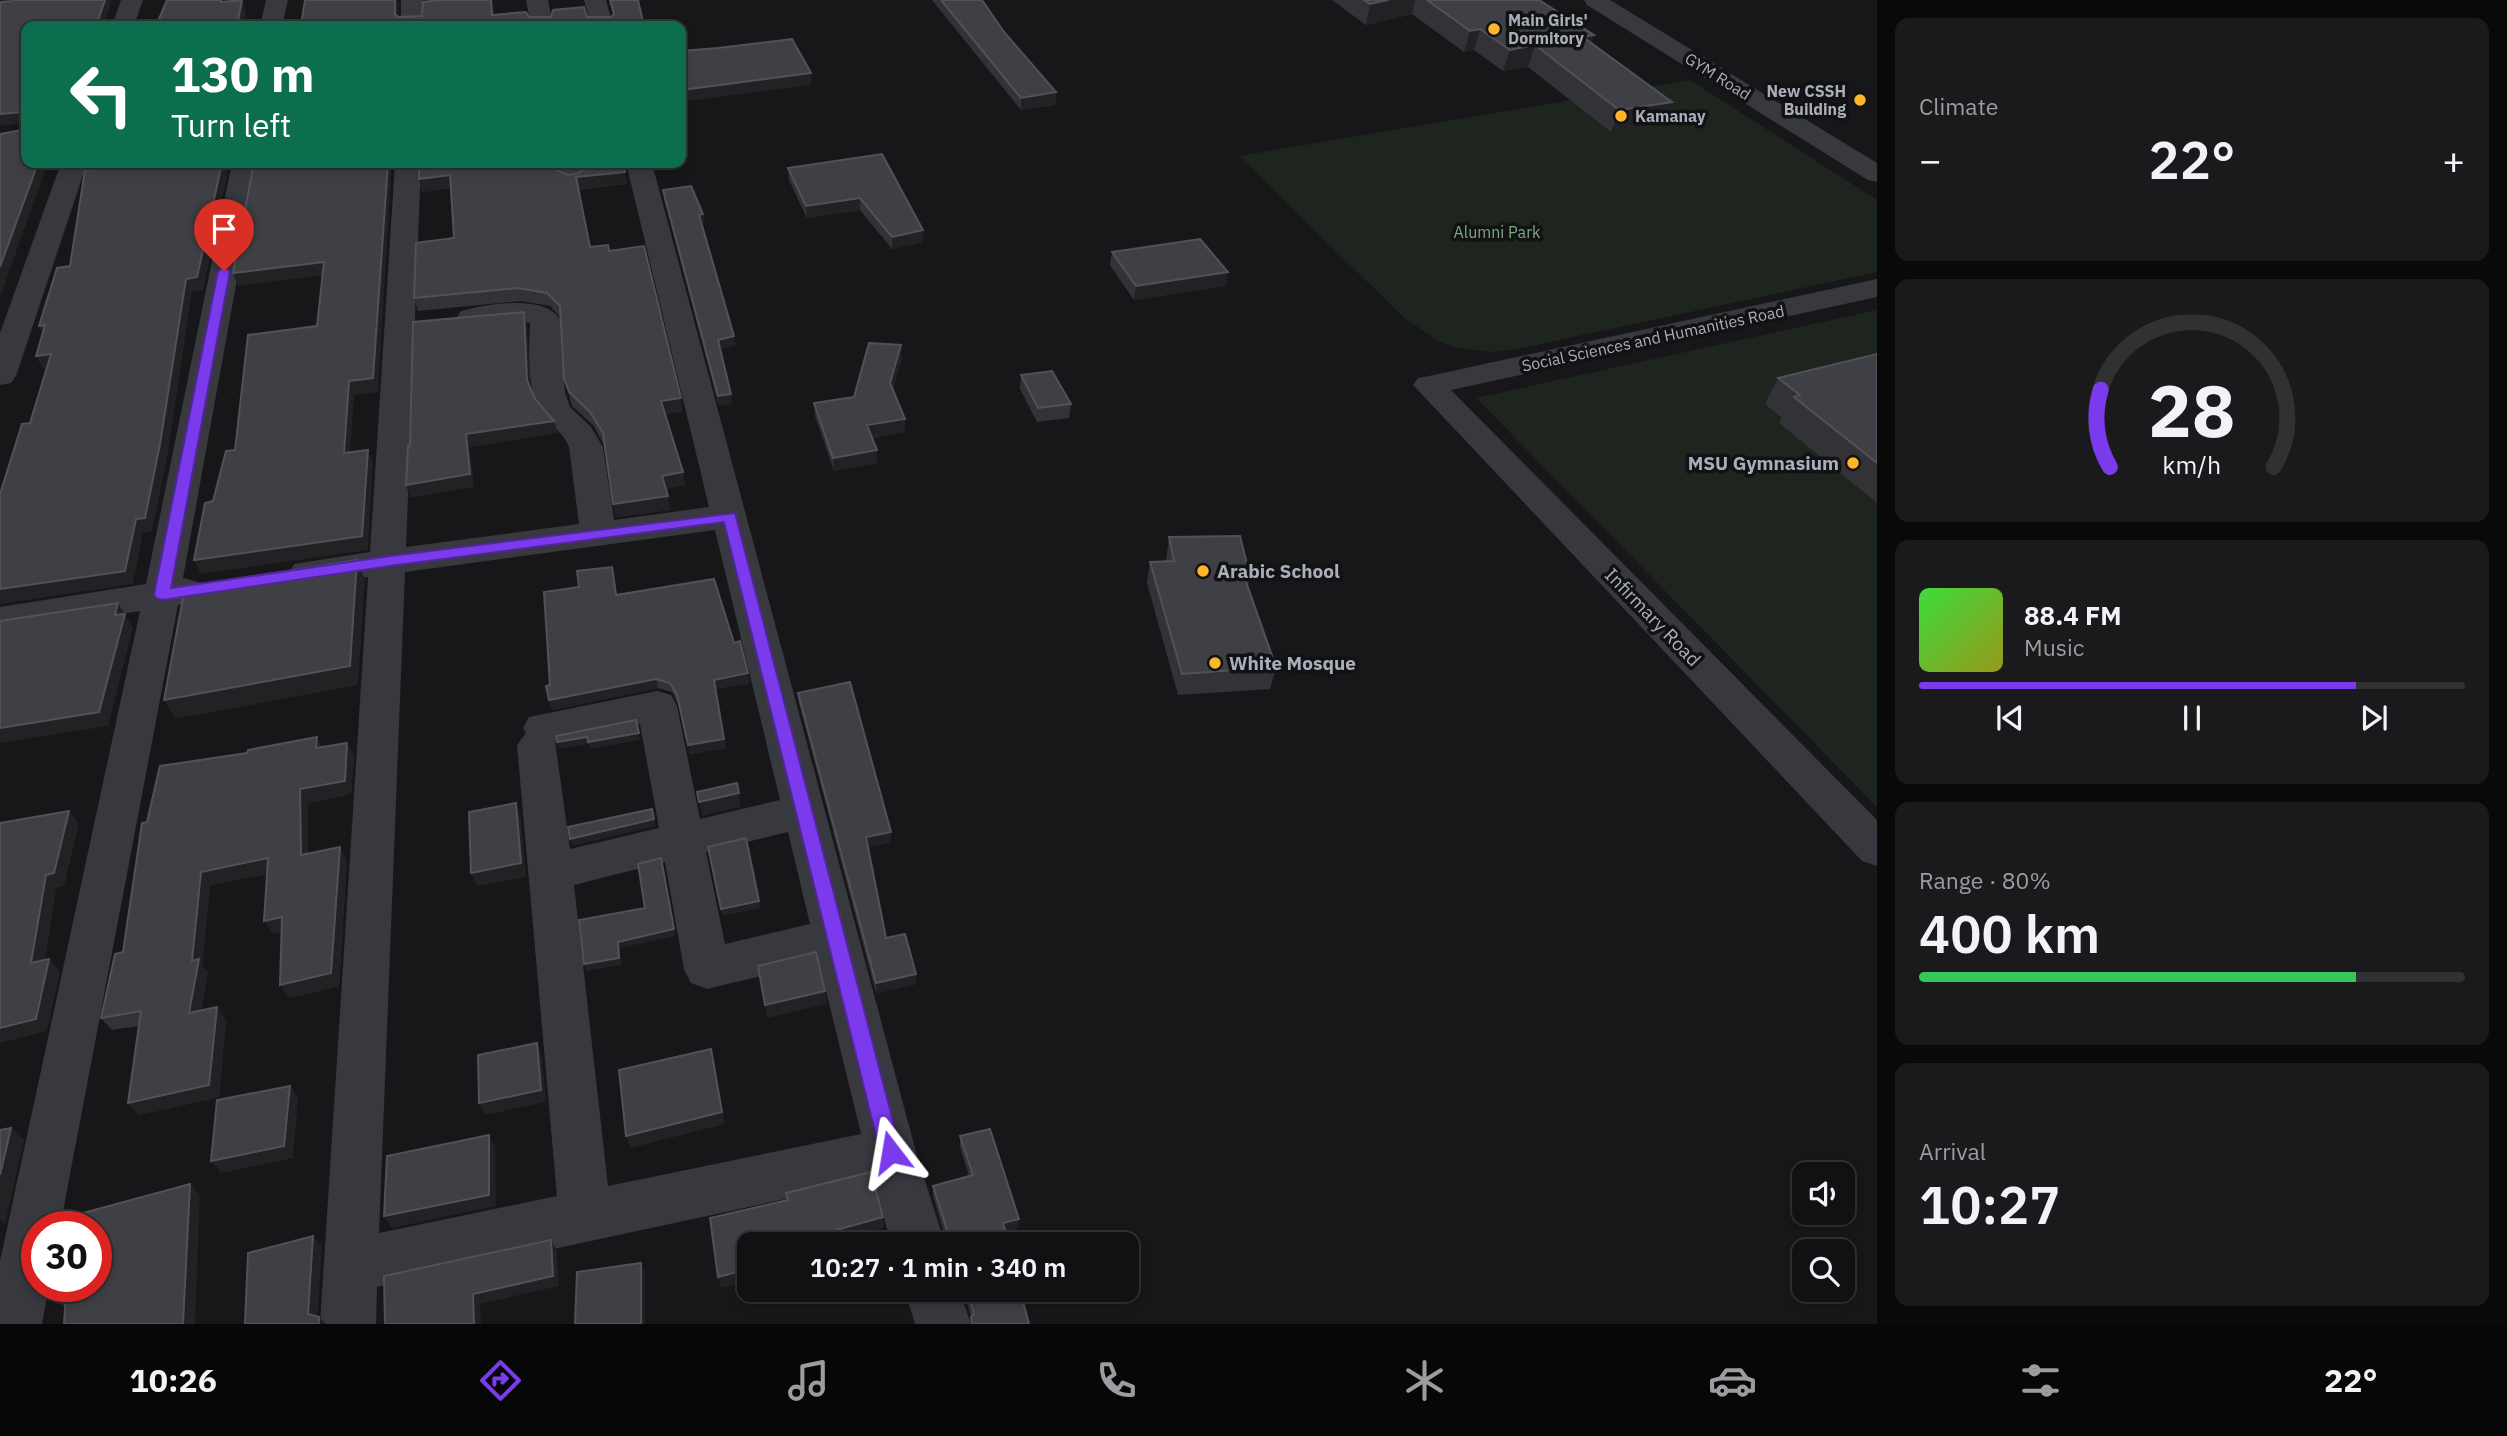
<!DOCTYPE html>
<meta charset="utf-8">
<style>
body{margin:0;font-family:"IBM Plex Sans",sans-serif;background:#1a1a1c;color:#f1f3f6;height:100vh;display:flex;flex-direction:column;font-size:26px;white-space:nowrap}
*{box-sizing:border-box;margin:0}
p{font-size:23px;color:#9c9da0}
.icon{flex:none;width:38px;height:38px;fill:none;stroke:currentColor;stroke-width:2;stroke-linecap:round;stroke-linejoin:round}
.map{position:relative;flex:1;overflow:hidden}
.details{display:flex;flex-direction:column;gap:18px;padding:18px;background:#09090a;width:630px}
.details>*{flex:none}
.banner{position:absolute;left:21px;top:21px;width:665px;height:147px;border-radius:14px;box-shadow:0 4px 10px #0003,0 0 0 2px #303133;background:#0b6e4f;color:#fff;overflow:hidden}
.controls{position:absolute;left:1792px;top:1162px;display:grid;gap:14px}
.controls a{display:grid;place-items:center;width:63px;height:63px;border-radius:14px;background:#111113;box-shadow:0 4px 10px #0003,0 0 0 2px #303133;font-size:35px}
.speed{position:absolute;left:21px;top:1211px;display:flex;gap:14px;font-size:35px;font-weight:700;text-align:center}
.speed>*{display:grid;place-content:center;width:91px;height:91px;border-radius:50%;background:#111113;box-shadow:0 4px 10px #0003,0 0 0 2px #303133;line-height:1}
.speed .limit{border:10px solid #d22;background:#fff;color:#111}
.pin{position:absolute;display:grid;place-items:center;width:60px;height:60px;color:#fff;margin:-72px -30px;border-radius:50% 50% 50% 0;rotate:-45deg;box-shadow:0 0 7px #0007}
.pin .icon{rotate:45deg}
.me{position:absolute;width:77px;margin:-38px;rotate:346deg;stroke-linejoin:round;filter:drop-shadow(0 0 5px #0008)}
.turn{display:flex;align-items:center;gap:24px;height:147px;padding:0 35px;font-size:32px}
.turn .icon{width:91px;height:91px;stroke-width:2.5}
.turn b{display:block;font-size:49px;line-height:60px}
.big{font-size:52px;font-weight:600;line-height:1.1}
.details .widget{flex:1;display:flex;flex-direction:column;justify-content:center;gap:10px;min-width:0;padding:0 24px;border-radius:14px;background:#1a1a1c}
.details .dial{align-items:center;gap:0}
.dial svg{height:182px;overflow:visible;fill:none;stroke:#303133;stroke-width:7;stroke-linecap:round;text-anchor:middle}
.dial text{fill:#f1f3f6;stroke:none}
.song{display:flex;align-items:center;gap:21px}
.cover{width:84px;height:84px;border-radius:10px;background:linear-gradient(135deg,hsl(120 70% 55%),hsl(60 70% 35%))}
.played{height:7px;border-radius:4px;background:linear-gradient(90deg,#7c3aed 80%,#303133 80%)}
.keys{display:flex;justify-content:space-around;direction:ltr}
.heat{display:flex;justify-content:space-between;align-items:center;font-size:38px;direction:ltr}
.charge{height:10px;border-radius:5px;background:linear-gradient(90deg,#34c759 80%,#303133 0)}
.trip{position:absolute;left:737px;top:1232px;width:402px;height:70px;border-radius:14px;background:#111113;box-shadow:0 4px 10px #0003,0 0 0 2px #303133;font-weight:600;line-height:70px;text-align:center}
.menu{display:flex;height:112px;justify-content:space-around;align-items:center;background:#070708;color:#9c9da0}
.menu .icon{width:49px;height:49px}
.menu .selected{color:#7c3aed}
.menu b{font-size:32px;color:#f1f3f6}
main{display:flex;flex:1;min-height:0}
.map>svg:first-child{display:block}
.green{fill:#1d251e}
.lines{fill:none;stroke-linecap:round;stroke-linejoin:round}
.street{fill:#38393f;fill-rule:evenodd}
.wall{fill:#333337}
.shaded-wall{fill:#222225}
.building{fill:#3f4045;stroke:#505257;stroke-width:2}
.route{fill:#7c3aed;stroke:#51269a;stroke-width:2}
.poi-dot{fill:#ffb529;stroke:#121214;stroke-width:2.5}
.labels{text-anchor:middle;stroke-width:7;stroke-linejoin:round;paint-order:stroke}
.far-poi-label{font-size:16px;font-weight:bold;fill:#a8aeba;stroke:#121214;text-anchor:start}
.far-street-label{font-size:16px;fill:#a8aeba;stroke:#121214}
.far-park-label{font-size:16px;fill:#7ea780;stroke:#121214}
.poi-label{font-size:19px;font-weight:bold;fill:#a8aeba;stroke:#121214;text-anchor:start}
.street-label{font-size:19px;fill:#a8aeba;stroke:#121214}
</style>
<main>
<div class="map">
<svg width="1877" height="1324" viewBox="0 0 1877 1324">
<rect width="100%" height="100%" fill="#171719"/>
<g class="green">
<polygon points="1690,80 1877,200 1877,272 1522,348 1495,352 1457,348 1438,341 1403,317 1239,156"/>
<polygon points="1877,310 1877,807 1476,398"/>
</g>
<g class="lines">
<g class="street">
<polygon points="121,0 143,0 134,26 112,26"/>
<polygon points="266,0 288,0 282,26 260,26"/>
<rect x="401" y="0" width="22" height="26"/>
<polygon points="526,0 548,0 553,26 531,26"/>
<polygon points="584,0 606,0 613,26 591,26"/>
<polygon points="1584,0 1610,0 1877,163 1877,182 1868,180 1587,5"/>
<polygon points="61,163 87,163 16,376 11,383 0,385 0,333"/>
<polygon points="232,163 258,163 183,578 198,582 203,591 198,600 178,605 60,1227 37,1227 37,1286 49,1286 42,1324 0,1324 0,1261 140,611 0,633 0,607 146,584"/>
<path d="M395,163H421L406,547L579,524L569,447C564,433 551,426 542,414C526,389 529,351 530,323C507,317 484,329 461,323L457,317L461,311C487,304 543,294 560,319L565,392L570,407L591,427L603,447L614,520L709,507L626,163H652L916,1152L945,1244H891L874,1180L377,1287L376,1324H320L368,577L307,585L294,582L289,573L294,564L370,552ZM715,530L780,800L700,819L677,706L671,695L657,691L529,717L523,728L526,733L517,745L557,1196L379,1233L405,572ZM640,724L659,828L570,849L555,741ZM788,832L810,924L725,944L706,852ZM665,862L684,969L691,983L707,989L819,962L861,1134L608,1186L574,885Z"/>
<polygon points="556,163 582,163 585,177 581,183 572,185 563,183"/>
<polygon points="1877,279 1877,297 1451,390 1877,820 1877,866 1862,861 1413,385 1418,378 1429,376"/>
<polygon points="905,1290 959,1290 971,1324 915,1324"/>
</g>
</g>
<g class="wall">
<polygon points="932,0 982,0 1004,32 1056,92 1055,105 1021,110"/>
<polygon points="1332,0 1539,0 1594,35 1591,44 1663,124 1611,132 1528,67 1503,71 1474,50 1464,52 1412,14 1366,25"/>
<polygon points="882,154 923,242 892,249 860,210 807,218 789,180 788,168"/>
<polygon points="584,163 623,163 627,184 578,190 590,247 609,251 683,411 665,414 685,485 665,489 670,510 616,517 604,445 593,425 572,406 564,378 560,317 550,306 521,301 418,311 414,298 454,238 451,188 422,192 419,179 558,171 569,175 581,172 585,165"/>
<polygon points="663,190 703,214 704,223 702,223 736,345 720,349 732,404 719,406 664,199"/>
<polygon points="1112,252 1228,272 1225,286 1134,300 1110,265"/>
<polygon points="1877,354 1877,503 1779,423 1782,418 1765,404 1778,378"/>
<polygon points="902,358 893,389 905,419 905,432 872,438 877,450 877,463 834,471 815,416 814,403 854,397"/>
<polygon points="1021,375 1071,404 1069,418 1037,422 1020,389"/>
<polygon points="1169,537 1250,576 1248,586 1276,667 1270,689 1178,695 1147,583 1150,562 1166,562"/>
<polygon points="614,576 617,595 734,643 748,673 749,683 715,689 726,748 690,754 679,705 672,692 658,688 552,710 549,700 550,685 579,587"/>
<polygon points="798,693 891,832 891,842 868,847 886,938 916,974 916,984 876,993 799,703"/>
<polygon points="347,743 354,756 351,794 308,803 308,853 347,861 339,986 288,998 281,932 273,934 267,874 210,885 202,965 208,972 201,1010 226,1020 219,1097 139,1115 128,1103 139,1026 112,1030 101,1018 123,952 147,822 247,753 322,747"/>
<polygon points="960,1136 1017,1229 1006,1232 1009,1244 930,1244 930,1237 945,1236 933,1196 933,1186 969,1176 960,1147"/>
<polygon points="963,1290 1020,1290 1029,1324 970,1324 971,1317"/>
</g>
<g class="shaded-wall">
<polygon points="105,0 112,0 104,26 96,26"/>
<polygon points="242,0 246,12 243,26 237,26"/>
<polygon points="395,0 398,0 398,26 395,14"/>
<polygon points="491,0 492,0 494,7 494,26 492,15"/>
<polygon points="1388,0 1415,0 1412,14 1366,25 1370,4"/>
<polygon points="1480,29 1474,50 1464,52 1470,31"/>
<polygon points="1594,35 1587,57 1583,37"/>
<polygon points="1535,45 1528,67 1503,71 1510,50"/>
<polygon points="811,73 811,85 681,102 681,90"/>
<polygon points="1056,92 1055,105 1021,110 1021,98"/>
<polygon points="1672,102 1663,124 1611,132 1619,110"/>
<polygon points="22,112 26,123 0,126 0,114"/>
<polygon points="38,163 48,163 0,297 0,267"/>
<polygon points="222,163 230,163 203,290 192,292 167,458 152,531 143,533 133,584 0,604 0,589 186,279"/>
<polygon points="388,163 392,163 378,392 354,395 349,466 344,453 349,381"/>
<polygon points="625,172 627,184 578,190 576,177"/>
<polygon points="450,175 454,187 422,192 419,179"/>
<polygon points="860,198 860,210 807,218 806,206"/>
<polygon points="703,214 704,223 700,224 699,215"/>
<polygon points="923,230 923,242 892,249 892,237"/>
<polygon points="324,262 329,275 238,286 233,273"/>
<polygon points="1228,272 1225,286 1134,300 1136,286"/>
<polygon points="524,312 527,325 531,393 527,380"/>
<polygon points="45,325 46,339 39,326"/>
<polygon points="734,336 736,345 719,350 718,340"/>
<polygon points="901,345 902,358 891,396 890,383"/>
<polygon points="51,354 58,367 43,369 36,356"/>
<polygon points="731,394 732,404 719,406 718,396"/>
<polygon points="681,398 683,411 663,414 661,401"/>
<polygon points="905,419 905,432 868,438 867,425"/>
<polygon points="554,421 558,433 470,447 474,487 410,498 406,485 466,434"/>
<polygon points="368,450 373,463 368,550 201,574 194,560"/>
<polygon points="877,450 877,463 834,471 833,458"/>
<polygon points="683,472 685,485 664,489 662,476"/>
<polygon points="668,496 670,510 616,517 613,504"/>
<polygon points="357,560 365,579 358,685 175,719 164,700"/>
<polygon points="118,603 133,628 108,726 0,743 0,728 115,615"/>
<polygon points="748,673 749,683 715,689 714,680"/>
<polygon points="656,679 658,688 552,710 549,700"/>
<polygon points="636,720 640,740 590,749 589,744 559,749 557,742"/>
<polygon points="317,737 324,751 316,748"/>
<polygon points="724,739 726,748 690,754 688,745"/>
<polygon points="347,743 354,756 351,794 308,803 308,869 301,855 300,789"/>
<polygon points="739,793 741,807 702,816 699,802"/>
<polygon points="516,803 521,817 526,877 477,886 471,873"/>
<polygon points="652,809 656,826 572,846 570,839"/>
<polygon points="69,811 79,824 64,886 56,888 43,976 31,963 46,875"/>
<polygon points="891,832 891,842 866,847 866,837"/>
<polygon points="340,847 347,861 339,986 288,998 280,985"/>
<polygon points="268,858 276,872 210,885 202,965 208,972 199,1026 189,1013 192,961 201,872"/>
<polygon points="663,865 675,936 620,948 621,965 586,971 584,964 618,942 674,929"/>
<polygon points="759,901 760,908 722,916 721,909"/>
<polygon points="282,917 290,930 273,934 264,921"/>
<polygon points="49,959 60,972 47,1031 0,1043 0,1028"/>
<polygon points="916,974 916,984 876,993 876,983"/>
<polygon points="825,991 827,1004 767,1018 765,1005"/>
<polygon points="217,1007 226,1020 219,1097 139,1115 128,1103"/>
<polygon points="537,1043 542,1056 546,1102 485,1115 479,1103"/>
<polygon points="711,1049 725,1124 631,1148 626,1136"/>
<polygon points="290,1086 298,1098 293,1158 221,1173 211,1161"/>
<polygon points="11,1128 24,1140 5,1224 0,1220 0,1175"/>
<polygon points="489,1135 495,1147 496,1206 392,1228 384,1216"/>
<polygon points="190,1184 200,1195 195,1324 183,1324"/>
<polygon points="883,1217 884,1228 827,1244 786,1244"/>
<polygon points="1019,1219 1017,1229 1003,1233 1003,1223"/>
<polygon points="313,1236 322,1247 317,1324 308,1314"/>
<polygon points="551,1240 557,1251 559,1286 480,1304 481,1324 474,1324 473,1294"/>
<polygon points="641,1263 645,1272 645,1324 641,1324"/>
<polygon points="749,1269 749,1281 721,1288 718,1277"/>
<polygon points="66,1293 79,1304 64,1308 50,1298"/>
<polygon points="319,1317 326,1324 319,1324"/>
</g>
<g class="building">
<polygon points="13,0 105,0 96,26 26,26 26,163 38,163 0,267 0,134 22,130 22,112 0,114 0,5 1,2 12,1"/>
<polygon points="167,0 221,0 221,2 242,0 237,26 156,26"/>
<polygon points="305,0 395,0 395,14 398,17 422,16 423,2 440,0 491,0 492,15 526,12 529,17 551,17 553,10 584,7 587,17 611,17 614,14 610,0 638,0 644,26 288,26 301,25"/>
<polygon points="941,0 982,0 1004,32 1056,92 1021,98"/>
<polygon points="1364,0 1388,0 1370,4"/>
<polygon points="1427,0 1539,0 1594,35 1583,37 1672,102 1619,110 1535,45 1510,50 1480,29 1470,31"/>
<polygon points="792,39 811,73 681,90 681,51 718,48"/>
<polygon points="882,154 923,230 892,237 860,198 806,206 788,168"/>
<polygon points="101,163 222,163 197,277 186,279 160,444 145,518 136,519 125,571 0,589 0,494 22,424 30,423 51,354 36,356 45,325 39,326 57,268 70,266 85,170 99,169"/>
<polygon points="254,163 388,163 373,378 349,381 344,453 368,450 362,536 194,560 205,503 213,501 226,451 235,450 248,335 317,326 324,262 233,273"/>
<polygon points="419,163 555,163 558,171 569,175 581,172 585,163 623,163 625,172 576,177 590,247 608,245 609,251 644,246 681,398 661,401 683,472 662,476 668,496 613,504 603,433 590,412 569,392 564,378 560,306 547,293 518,288 414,298 416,243 454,238 450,175 419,179"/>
<polygon points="691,186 703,214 699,215 734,336 718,340 731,394 718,396 663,190"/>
<polygon points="1200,239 1228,272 1136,286 1112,252"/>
<polygon points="524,312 527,380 535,399 554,421 466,434 470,474 406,485 408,446 410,446 413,322"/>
<polygon points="869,343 901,345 890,383 905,419 867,425 877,450 833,458 814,403 854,397"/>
<polygon points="1877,354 1877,463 1794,397 1800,395 1778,378"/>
<polygon points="1052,371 1071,404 1038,408 1021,375"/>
<polygon points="1240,536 1250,576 1244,576 1276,667 1182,674 1150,562 1174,561 1169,537"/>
<polygon points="357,560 350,666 164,700 185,587"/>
<polygon points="612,567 616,595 714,579 734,643 740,641 748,673 714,680 724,739 688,745 677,695 670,683 656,679 549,700 546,686 550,685 544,592 579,587 577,571"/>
<polygon points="118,603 115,615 125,614 99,712 0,728 0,621"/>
<polygon points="850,682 891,832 866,837 886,938 905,934 916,974 876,983 798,693"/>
<polygon points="636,720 639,733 588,742 587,737 557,742 556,736"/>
<polygon points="317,737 316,748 347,743 345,781 300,789 301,855 340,847 331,973 280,985 282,917 264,921 268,858 201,872 192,961 199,959 189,1013 217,1007 209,1085 128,1103 141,1011 101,1018 115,954 123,952 142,823 147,822 160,766 247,753 248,750"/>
<polygon points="737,783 739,793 699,802 697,792"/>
<polygon points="516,803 521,863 471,873 469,812"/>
<polygon points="652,809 654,819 570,839 568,827"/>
<polygon points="69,811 54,873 46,875 31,963 49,959 36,1019 0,1028 0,823"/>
<polygon points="746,838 759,901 721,909 708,847"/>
<polygon points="661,858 674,929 618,942 619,958 584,964 579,920 645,908 638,864"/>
<polygon points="816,952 825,991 765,1005 758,966"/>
<polygon points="537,1043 541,1090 479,1103 478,1055"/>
<polygon points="711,1049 722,1112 626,1136 619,1070"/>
<polygon points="290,1086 284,1146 211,1161 217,1100"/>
<polygon points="11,1128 0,1175 0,1130"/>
<polygon points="990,1129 1019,1219 1003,1223 1009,1244 932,1244 930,1237 945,1237 948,1233 933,1186 973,1175 960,1136"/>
<polygon points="489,1135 489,1195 384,1216 387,1156"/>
<polygon points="871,1172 883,1217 786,1244 749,1244 749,1269 718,1277 710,1218 788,1200 786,1193"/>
<polygon points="190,1184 183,1324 64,1324 66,1293 50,1298 51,1286 96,1286 96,1227 82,1227 83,1213"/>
<polygon points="313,1236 308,1314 319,1317 319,1324 245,1324 248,1253"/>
<polygon points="551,1240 553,1276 473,1294 474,1324 385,1324 384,1276"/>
<polygon points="641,1263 641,1324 575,1324 577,1272"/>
<polygon points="967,1290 1020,1290 1029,1324 972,1324 971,1317 974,1314"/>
</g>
<polygon class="route" points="224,267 230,271 171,588 390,556 735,513 901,1152 898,1160 891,1163 883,1160 880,1152 724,522 390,566 162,600 156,598 154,594 218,271"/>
<g class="poi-dot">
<circle cx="1494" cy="29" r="7"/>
<circle cx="1860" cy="100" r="7"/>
<circle cx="1621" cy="116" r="7"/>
<circle cx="1853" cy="463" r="7"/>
<circle cx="1203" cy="571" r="7"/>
<circle cx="1215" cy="663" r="7"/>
</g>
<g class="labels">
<g class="far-poi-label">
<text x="1508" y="26">Main Girls'<tspan x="1508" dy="18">Dormitory</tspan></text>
<text x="1846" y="97" text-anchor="end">New CSSH<tspan x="1846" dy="18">Building</tspan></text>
<text x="1635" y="122">Kamanay</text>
</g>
<g class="far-street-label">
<text transform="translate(1718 76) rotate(32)" y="6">GYM Road</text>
<text transform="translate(1653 338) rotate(-12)" y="6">Social Sciences and Humanities Road</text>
</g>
<g class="far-park-label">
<text x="1497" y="238">Alumni Park</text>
</g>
<g class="poi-label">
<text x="1839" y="470" text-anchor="end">MSU Gymnasium</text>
<text x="1217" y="578">Arabic School</text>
<text x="1229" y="670">White Mosque</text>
</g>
<g class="street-label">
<text transform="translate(1653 617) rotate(46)" y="7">Infirmary Road</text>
</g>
</g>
</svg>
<div class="controls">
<a><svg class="icon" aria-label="sound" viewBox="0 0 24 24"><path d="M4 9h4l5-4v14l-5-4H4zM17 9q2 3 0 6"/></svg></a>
<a><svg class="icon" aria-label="search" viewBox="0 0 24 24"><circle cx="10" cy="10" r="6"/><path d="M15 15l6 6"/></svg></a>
</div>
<div class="speed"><div class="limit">30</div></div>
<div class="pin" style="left:224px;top:271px;background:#d93025"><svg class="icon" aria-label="arrive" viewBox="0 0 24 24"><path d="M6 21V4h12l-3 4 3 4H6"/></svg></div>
<svg class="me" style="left:891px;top:1152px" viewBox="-20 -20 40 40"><path d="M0-17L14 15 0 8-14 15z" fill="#7c3aed" stroke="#fff" stroke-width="4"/></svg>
<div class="trip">10:27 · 1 min · 340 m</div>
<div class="banner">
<div class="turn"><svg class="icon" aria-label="left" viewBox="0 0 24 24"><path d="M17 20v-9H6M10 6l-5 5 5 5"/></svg><div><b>130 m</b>Turn left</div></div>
</div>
</div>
<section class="details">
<div class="widget"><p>Climate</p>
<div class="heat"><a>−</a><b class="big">22°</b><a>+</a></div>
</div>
<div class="widget dial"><svg viewBox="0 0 100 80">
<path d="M14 69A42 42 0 1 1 86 69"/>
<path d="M14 69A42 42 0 0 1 10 35" stroke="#7c3aed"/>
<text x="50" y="56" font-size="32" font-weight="700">28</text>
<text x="50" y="72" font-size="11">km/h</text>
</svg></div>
<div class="widget">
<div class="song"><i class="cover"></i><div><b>88.4 FM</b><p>Music</p></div></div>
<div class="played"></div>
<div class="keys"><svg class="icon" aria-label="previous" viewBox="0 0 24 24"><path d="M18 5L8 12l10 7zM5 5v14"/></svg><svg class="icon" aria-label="pause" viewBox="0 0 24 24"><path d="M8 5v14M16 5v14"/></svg><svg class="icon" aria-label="next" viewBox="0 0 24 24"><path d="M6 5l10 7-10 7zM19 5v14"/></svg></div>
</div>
<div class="widget"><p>Range · 80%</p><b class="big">400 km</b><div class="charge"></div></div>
<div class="widget"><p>Arrival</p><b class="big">10:27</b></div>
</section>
</main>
<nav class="menu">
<b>10:26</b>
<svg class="icon selected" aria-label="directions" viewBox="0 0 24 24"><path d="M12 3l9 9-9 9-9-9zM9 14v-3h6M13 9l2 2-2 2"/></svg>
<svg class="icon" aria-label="music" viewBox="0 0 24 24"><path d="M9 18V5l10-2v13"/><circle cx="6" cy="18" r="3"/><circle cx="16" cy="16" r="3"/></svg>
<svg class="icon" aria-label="phone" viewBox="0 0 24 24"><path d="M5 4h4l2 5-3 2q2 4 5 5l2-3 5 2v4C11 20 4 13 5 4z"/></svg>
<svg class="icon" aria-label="climate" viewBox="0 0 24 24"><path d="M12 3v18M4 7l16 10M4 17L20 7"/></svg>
<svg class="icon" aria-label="car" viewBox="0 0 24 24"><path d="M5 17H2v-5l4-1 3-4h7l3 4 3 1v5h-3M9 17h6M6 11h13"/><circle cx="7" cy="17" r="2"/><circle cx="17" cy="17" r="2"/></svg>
<svg class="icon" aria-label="filters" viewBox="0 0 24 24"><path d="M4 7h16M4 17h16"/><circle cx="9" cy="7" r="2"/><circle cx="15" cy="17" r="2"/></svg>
<b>22°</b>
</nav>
